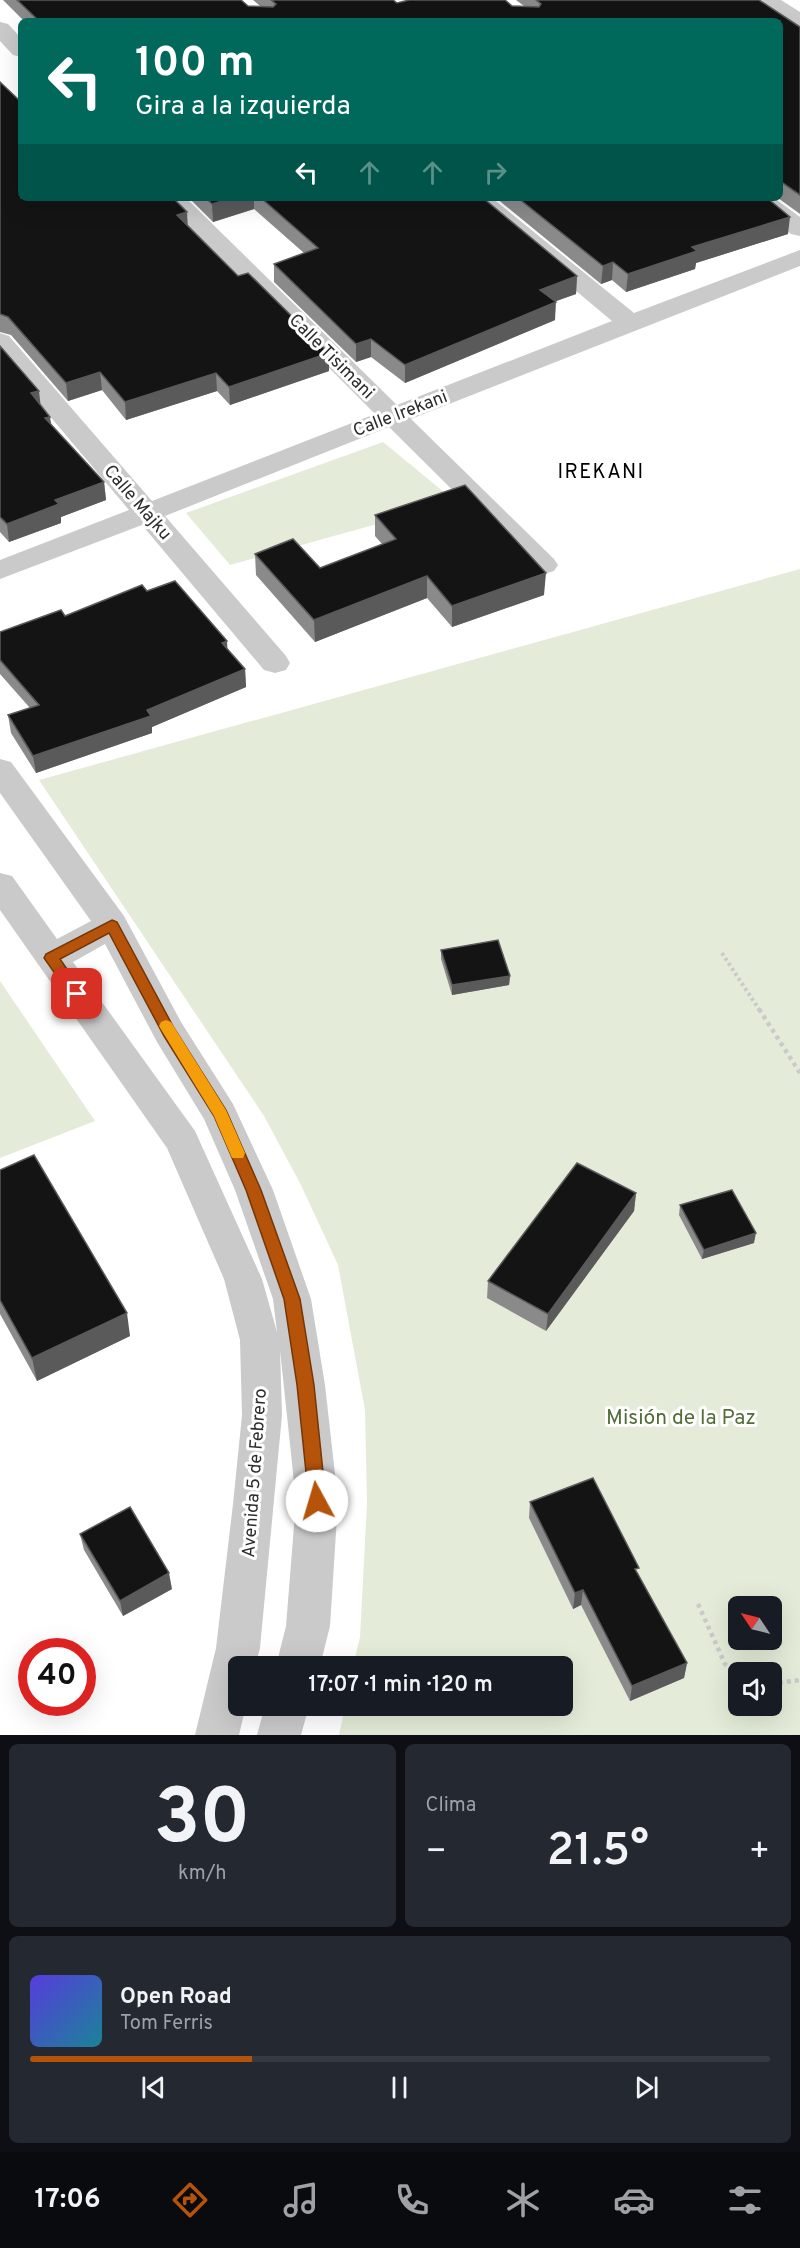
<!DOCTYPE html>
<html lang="es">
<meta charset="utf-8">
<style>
body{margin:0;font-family:Overpass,sans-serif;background:#242831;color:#f1f3f6;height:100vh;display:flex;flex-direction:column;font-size:22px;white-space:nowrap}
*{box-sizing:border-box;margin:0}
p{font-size:20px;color:#9ea1a6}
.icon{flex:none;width:33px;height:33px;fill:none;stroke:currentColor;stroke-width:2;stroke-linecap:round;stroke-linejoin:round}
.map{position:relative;height:1735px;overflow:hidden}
.side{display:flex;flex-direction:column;gap:9px;padding:9px;background:#0d0f14;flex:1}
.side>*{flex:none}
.guide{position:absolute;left:18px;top:18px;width:765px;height:183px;border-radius:9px;box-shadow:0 6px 24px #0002;background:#00695c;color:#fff;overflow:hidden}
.needle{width:39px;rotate:305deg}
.tools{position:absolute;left:728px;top:1596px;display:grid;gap:12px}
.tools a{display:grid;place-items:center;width:54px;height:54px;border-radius:9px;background:#171b24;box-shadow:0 6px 24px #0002;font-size:30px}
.speed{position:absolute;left:18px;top:1638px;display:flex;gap:12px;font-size:30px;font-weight:700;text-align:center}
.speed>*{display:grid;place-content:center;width:78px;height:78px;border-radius:50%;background:#171b24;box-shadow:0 6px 24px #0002;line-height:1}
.speed .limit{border:9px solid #d22;background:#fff;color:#111}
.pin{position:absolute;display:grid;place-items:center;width:51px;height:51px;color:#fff;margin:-26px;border-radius:12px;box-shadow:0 3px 9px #0006}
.me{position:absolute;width:66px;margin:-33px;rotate:354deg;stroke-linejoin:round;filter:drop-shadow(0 0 4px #0008)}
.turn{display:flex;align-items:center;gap:21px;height:126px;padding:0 18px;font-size:27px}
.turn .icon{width:78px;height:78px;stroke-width:2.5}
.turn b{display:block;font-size:42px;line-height:51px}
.lanes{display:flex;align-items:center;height:57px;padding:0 18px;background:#0003;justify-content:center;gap:30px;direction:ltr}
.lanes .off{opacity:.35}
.big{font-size:45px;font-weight:600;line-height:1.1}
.side .card{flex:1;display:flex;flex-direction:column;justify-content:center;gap:9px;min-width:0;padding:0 21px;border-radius:9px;background:#242831}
.side .dial{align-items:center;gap:0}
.dial b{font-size:78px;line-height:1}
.song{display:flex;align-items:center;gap:18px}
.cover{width:72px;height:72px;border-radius:9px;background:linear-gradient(135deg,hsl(250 70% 55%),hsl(190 70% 35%))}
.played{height:6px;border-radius:3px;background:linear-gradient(90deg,#b45309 30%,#363941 30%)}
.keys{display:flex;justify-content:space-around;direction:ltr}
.heat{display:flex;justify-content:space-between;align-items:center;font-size:33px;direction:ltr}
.side .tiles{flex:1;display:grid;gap:9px;grid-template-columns:1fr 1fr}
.card:last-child{grid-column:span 2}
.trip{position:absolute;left:228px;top:1656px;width:345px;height:60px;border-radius:9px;background:#171b24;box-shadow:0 6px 24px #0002;font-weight:600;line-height:60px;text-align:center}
.tab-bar{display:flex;height:96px;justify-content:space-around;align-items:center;background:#090b0e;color:#9ea1a6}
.tab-bar .icon{width:42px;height:42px}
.tab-bar .on{color:#b45309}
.tab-bar b{font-size:27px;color:#f1f3f6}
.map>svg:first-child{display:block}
.green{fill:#e4ecd9;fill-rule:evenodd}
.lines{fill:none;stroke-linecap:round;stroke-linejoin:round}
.path-far1{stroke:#cacaca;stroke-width:4;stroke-dasharray:3 3;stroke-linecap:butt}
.path{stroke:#cacaca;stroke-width:4.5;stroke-dasharray:4 4;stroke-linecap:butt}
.minor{fill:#cacaca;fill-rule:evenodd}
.wall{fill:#8a8a8a}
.shaded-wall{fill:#5a5a5a}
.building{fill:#141414;stroke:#5a5a5a;stroke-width:1.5}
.route{fill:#b45309;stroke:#753606;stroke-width:1.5}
.slow{fill:#f59e0b}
.labels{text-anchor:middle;stroke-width:6;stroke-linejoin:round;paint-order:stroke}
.street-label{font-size:18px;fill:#2d2d2d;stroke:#fff}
.neighbourhood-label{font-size:20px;letter-spacing:1.5px;fill:#000;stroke:#fff}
.near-park-label{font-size:21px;fill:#526d37;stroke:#fff}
</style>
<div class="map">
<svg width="800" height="1735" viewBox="0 0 800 1735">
<rect width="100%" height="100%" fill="#fff"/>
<g class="green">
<polygon points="383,442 456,502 230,565 186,513"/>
<path d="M800,569V1735H339L345,1706H562V1666H353L360,1637L367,1503L365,1410L338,1265L301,1185L264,1116L39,780ZM738,1606H771V1640H738ZM738,1672H771V1706H738Z"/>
<polygon points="0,981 95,1121 0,1158"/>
</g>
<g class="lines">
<polyline class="path-far1" points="722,953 760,1011"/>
<g class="path">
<polyline points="759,1009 800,1073"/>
<polyline points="698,1604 725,1664 738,1674"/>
<polyline points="771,1684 800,1680"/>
</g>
<g class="minor">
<polygon points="755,0 781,0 800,12 800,27 792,26 758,5"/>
<polygon points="0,22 8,24 21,38 21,57 13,55 0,41"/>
<polygon points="160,198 186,198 397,405 612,321 465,198 492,198 634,313 800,250 800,266 411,419 554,559 558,565 554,571 544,574 534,571 389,427 165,516 286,656 290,663 286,670 275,673 264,670 142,525 0,579 0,560 129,510 0,357 0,333 9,336 152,501 375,414"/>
<polygon points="747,198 774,198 800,217 800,236 791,234"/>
<path d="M0,759L11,762L124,916L181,1022L233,1104L273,1190L311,1299L325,1385L338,1501L330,1626L320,1666H276L286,1626L296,1501L280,1350L282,1415L260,1648L255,1666H238V1706H246L239,1735H195L216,1648L233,1504L242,1415L240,1340L224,1279L167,1148L0,910V873L12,876L57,939L91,921L0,793ZM105,944L157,1042L204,1119L235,1190L273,1299L277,1332L262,1279L195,1131L73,962Z"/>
<polygon points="265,1706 309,1706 301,1735 257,1735"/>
</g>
</g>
<g class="wall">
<polygon points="3,0 241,0 248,6 260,6 253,0 393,0 397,3 524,6 516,0 759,0 800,27 800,214 778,198 780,198 780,21 24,21"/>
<polygon points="0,82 21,198 188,226 329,371 230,405 217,391 126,420 102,390 68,401 11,335 0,332"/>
<polygon points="189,198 483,198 577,276 576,294 555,301 555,320 405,383 371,357 356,362 274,282 274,264 304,253 254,209 213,222"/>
<polygon points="496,198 767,198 788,234 696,263 695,269 626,292 612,280 601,284"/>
<polygon points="0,346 41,405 51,425 104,482 106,500 61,517 61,523 9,542 0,532"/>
<polygon points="375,515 544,595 452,627 427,598 315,642 256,575 255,554 320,568 382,544 375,536"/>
<polygon points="147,591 227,641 227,649 245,669 246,687 152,727 152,733 36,773 11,733 8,715 30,708 0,674 0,632 65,616"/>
<polygon points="441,950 510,976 509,985 452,995 441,959"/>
<polygon points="0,1170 130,1336 37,1381 0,1314"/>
<polygon points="636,1193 634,1211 546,1331 487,1298 488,1281"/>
<polygon points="680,1205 754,1243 702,1259 679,1215"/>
<polygon points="530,1502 638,1573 687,1663 684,1678 630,1701 581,1605 573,1609 529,1518"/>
<polygon points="80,1534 172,1589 123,1616 84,1550"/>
</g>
<g class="shaded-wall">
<polygon points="232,198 254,198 254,209 213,222 212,204"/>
<polygon points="187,212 188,230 177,215"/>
<polygon points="790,217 788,234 696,263 695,269 626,292 628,274 692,247"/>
<polygon points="613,262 612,280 601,284 603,266"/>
<polygon points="577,276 576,294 540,307 540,290"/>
<polygon points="556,302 555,320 405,383 405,365"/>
<polygon points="371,339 371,357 356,362 356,344"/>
<polygon points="329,353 329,371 230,405 229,387"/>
<polygon points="100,372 102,390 68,401 66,383"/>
<polygon points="216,373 217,391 126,420 125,402"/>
<polygon points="39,391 41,409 31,393"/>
<polygon points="50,417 53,435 45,418"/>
<polygon points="104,482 106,500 61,517 61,523 9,542 7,524 55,500"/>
<polygon points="546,573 544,595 452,627 452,606"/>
<polygon points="427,576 427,598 315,642 314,620"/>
<polygon points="227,641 228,659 222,643"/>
<polygon points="245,669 246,687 152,727 152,733 36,773 33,756 147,710"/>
<polygon points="510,976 509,985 452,995 452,985"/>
<polygon points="636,1193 634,1211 546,1331 548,1314"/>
<polygon points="756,1233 754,1243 702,1259 704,1250"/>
<polygon points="127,1313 130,1336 37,1381 32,1358"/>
<polygon points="169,1573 172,1589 123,1616 120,1601"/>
<polygon points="583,1590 581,1605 573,1609 575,1593"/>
<polygon points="687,1663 684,1678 630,1701 632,1686"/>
</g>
<g class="building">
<polygon points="17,0 241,0 248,6 273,7 276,4 271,0 393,0 397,3 409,0 505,0 512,6 539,7 541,4 536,0 759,0 800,27 800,195 780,181 780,21 39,21"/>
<polygon points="0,82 21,102 21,198 173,198 187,212 177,215 238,276 248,273 329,353 229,387 216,373 125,402 100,372 66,383 8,317 0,314"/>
<polygon points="206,198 232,198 212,204"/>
<polygon points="261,198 483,198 577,276 540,290 556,302 405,365 371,339 356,344 274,264 318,248"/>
<polygon points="518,198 767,198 790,217 692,247 697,251 628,274 613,262 603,266"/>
<polygon points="0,346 39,391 31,393 50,417 45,418 104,482 55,500 59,504 7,524 0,517"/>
<polygon points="465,485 546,573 452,606 427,576 314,620 255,554 293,539 320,568 396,539 375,515"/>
<polygon points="175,581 227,641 222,643 245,669 147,710 151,716 33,756 8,715 39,705 0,660 0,632 61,610 65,616 142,585 147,591"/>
<polygon points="498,940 510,976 452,985 441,950"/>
<polygon points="34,1155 127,1313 32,1358 0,1300 0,1170"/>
<polygon points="577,1163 636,1193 548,1314 488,1281"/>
<polygon points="732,1190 756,1233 704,1250 680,1205"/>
<polygon points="593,1478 639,1568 635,1569 687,1663 632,1686 583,1590 575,1593 530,1502"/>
<polygon points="130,1507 169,1573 120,1601 80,1534"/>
</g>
<polygon class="route" points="112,920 117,922 174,1028 226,1110 261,1190 300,1299 314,1385 326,1501 323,1506 317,1509 311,1506 309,1501 297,1385 284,1299 246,1190 214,1116 164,1036 109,933 60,959 82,991 84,994 82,998 72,998 44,958 46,954"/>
<polygon class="slow" points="166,1020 171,1022 226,1110 245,1153 243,1158 232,1158 214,1116 159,1026 161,1022"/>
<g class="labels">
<g class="street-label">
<text transform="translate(332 356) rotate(45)" y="6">Calle Tisimani</text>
<text transform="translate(400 413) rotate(-21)" y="6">Calle Irekani</text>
<text transform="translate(138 502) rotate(49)" y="6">Calle Majku</text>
<text transform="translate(254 1473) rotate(-86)" y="6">Avenida 5 de Febrero</text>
</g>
<g class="neighbourhood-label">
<text x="601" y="478">IREKANI</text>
</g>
<g class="near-park-label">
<text x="681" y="1424">Misión de la Paz</text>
</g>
</g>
</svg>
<div class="tools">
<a><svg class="needle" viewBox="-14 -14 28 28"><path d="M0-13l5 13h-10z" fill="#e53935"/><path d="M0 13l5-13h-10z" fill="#9ea1a6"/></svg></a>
<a><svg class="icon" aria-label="sound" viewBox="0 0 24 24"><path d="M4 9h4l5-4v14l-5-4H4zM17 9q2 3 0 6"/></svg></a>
</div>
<div class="speed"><div class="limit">40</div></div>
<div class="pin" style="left:77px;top:994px;background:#d93025"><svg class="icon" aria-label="arrive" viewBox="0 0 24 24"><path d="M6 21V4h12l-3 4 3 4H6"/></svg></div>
<svg class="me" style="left:317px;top:1501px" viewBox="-20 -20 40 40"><circle r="19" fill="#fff"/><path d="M0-13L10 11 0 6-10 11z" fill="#b45309"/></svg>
<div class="trip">17:07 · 1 min · 120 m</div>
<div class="guide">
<div class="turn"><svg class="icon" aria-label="left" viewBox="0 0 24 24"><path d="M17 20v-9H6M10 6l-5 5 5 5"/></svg><div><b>100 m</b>Gira a la izquierda</div></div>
<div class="lanes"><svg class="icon" aria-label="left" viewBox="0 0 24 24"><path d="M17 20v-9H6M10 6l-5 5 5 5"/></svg><svg class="icon off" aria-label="ahead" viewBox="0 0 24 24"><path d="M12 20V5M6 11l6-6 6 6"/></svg><svg class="icon off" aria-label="ahead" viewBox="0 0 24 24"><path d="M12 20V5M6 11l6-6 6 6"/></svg><svg class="icon off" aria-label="right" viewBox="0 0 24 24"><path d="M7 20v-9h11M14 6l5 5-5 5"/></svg></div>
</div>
</div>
<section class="side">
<div class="tiles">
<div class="card dial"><b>30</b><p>km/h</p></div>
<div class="card"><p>Clima</p>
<div class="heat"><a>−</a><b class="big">21.5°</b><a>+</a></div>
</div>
<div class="card">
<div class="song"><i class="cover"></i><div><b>Open Road</b><p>Tom Ferris</p></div></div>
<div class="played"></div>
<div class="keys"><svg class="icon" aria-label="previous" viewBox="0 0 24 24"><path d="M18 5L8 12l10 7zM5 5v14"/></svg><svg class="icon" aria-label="pause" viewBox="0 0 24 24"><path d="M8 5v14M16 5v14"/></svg><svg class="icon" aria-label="next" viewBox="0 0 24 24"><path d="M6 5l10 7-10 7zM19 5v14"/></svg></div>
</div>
</div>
</section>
<nav class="tab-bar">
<b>17:06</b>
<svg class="icon on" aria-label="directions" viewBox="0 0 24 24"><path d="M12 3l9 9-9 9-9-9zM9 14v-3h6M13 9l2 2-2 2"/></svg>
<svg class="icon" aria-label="music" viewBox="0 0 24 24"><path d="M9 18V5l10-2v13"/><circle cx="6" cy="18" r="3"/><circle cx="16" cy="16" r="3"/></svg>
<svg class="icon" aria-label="phone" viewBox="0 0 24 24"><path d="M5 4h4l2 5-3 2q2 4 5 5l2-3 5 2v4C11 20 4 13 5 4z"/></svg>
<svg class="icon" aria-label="climate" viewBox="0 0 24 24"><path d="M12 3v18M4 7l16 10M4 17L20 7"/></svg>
<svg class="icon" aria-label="car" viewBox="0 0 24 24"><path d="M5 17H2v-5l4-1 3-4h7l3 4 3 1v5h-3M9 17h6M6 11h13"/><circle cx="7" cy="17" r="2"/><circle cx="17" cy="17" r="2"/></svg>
<svg class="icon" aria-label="filters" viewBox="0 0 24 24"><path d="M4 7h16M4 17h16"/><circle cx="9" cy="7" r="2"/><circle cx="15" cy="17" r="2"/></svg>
</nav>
